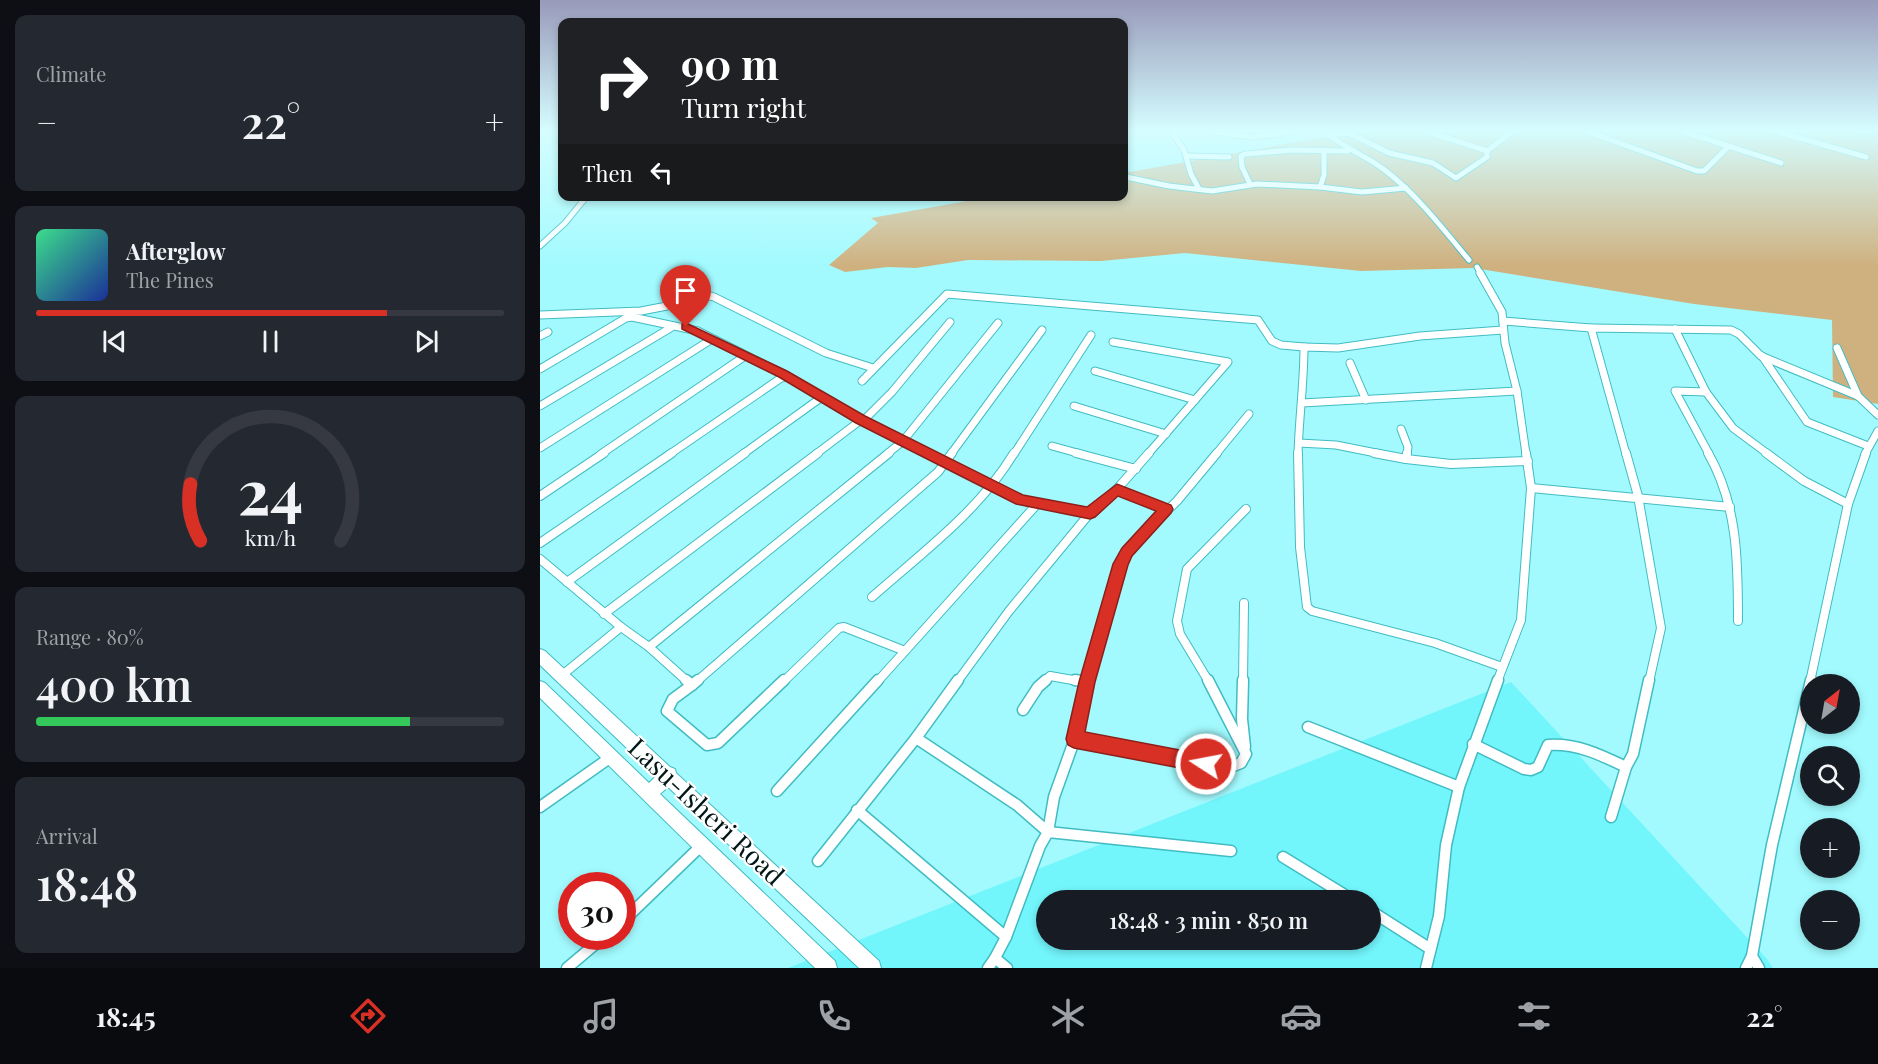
<!DOCTYPE html>
<meta charset="utf-8">
<style>
body{margin:0;font-family:"Playfair Display",serif;background:#242831;color:#f1f3f6;height:100vh;display:flex;flex-direction:column;font-size:22px;white-space:nowrap}
*{box-sizing:border-box;margin:0}
p{font-size:20px;color:#9ea1a6}
.icon{flex:none;width:33px;height:33px;fill:none;stroke:currentColor;stroke-width:2;stroke-linecap:round;stroke-linejoin:round}
.map{position:relative;flex:1;overflow:hidden}
.panel{display:flex;flex-direction:column;gap:15px;padding:15px;background:#0d0f14;width:540px}
.panel>*{flex:none}
.hud{position:absolute;left:18px;top:18px;width:570px;height:183px;border-radius:12px;box-shadow:0 3px 9px #0003;background:#202124;color:#fff;overflow:hidden}
.needle{width:39px;rotate:31deg}
.fabs{position:absolute;left:1260px;top:674px;display:grid;gap:12px}
.fabs a{display:grid;place-items:center;width:60px;height:60px;border-radius:50%;background:#171b24;box-shadow:0 3px 9px #0003;font-size:30px}
.speed{position:absolute;left:18px;top:872px;display:flex;gap:12px;font-size:30px;font-weight:700;text-align:center}
.speed>*{display:grid;place-content:center;width:78px;height:78px;border-radius:50%;background:#171b24;box-shadow:0 3px 9px #0003;line-height:1}
.speed .limit{border:9px solid #d22;background:#fff;color:#111}
.pin{position:absolute;display:grid;place-items:center;width:51px;height:51px;color:#fff;margin:-62px -26px;border-radius:50% 50% 50% 0;rotate:-45deg;box-shadow:0 0 6px #0007}
.pin .icon{rotate:45deg}
.me{position:absolute;width:66px;margin:-33px;rotate:281deg;stroke-linejoin:round;filter:drop-shadow(0 0 4px #0008)}
.turn{display:flex;align-items:center;gap:21px;height:126px;padding:0 24px;font-size:27px}
.turn .icon{width:78px;height:78px;stroke-width:2.5}
.turn b{display:block;font-size:42px;line-height:51px}
.then{display:flex;align-items:center;height:57px;padding:0 24px;background:#0003;gap:12px;font-size:22px}
.big{font-size:45px;font-weight:600;line-height:1.1}
.panel .widget{flex:1;display:flex;flex-direction:column;justify-content:center;gap:9px;min-width:0;padding:0 21px;border-radius:12px;background:#242831}
.panel .dial{align-items:center;gap:0}
.dial svg{height:156px;overflow:visible;fill:none;stroke:#363941;stroke-width:7;stroke-linecap:round;text-anchor:middle}
.dial text{fill:#f1f3f6;stroke:none}
.song{display:flex;align-items:center;gap:18px}
.cover{width:72px;height:72px;border-radius:9px;background:linear-gradient(135deg,hsl(150 70% 55%),hsl(230 70% 35%))}
.played{height:6px;border-radius:3px;background:linear-gradient(90deg,#d93025 75%,#363941 75%)}
.keys{display:flex;justify-content:space-around;direction:ltr}
.heat{display:flex;justify-content:space-between;align-items:center;font-size:33px;direction:ltr}
.charge{height:9px;border-radius:4px;background:linear-gradient(90deg,#34c759 80%,#363941 0)}
.trip{position:absolute;left:496px;top:890px;width:345px;height:60px;border-radius:30px;background:#171b24;box-shadow:0 3px 9px #0003;font-weight:600;line-height:60px;text-align:center}
.menu{display:flex;height:96px;justify-content:space-around;align-items:center;background:#090b0e;color:#9ea1a6}
.menu .icon{width:42px;height:42px}
.menu .on{color:#d93025}
.menu b{font-size:27px;color:#f1f3f6}
main{display:flex;flex:1;min-height:0}
.map>svg:first-child{display:block}
.built{fill:#72f6fc;fill-rule:evenodd}
.green{fill:#cfb180}
.lines{fill:none;stroke-linecap:round;stroke-linejoin:round}
.minor-far3-casing{stroke:#41bcc2;stroke-width:7}
.minor-far2-casing{stroke:#41bcc2;stroke-width:9}
.minor-far1-casing{stroke:#41bcc2;stroke-width:10}
.minor-casing{stroke:#41bcc2;stroke-width:13}
.primary-casing{stroke:#41bcc2;stroke-width:2}
.minor-far3{stroke:#fff;stroke-width:5}
.minor-far2{stroke:#fff;stroke-width:7}
.minor-far1{stroke:#fff;stroke-width:8}
.minor{stroke:#fff;stroke-width:10}
.primary{fill:#fff;fill-rule:evenodd}
.route{fill:#d93025;stroke:#8d1f18;stroke-width:1.5}
.labels{text-anchor:middle;stroke-width:4.5;stroke-linejoin:round;paint-order:stroke}
.near-street-label{font-size:26px;fill:#001617;stroke:#fff}
</style>
<main>
<section class="panel">
<div class="widget"><p>Climate</p>
<div class="heat"><a>−</a><b class="big">22°</b><a>+</a></div>
</div>
<div class="widget">
<div class="song"><i class="cover"></i><div><b>Afterglow</b><p>The Pines</p></div></div>
<div class="played"></div>
<div class="keys"><svg class="icon" aria-label="previous" viewBox="0 0 24 24"><path d="M18 5L8 12l10 7zM5 5v14"/></svg><svg class="icon" aria-label="pause" viewBox="0 0 24 24"><path d="M8 5v14M16 5v14"/></svg><svg class="icon" aria-label="next" viewBox="0 0 24 24"><path d="M6 5l10 7-10 7zM19 5v14"/></svg></div>
</div>
<div class="widget dial"><svg viewBox="0 0 100 80">
<path d="M14 69A42 42 0 1 1 86 69"/>
<path d="M14 69A42 42 0 0 1 9 40" stroke="#d93025"/>
<text x="50" y="56" font-size="32" font-weight="700">24</text>
<text x="50" y="72" font-size="11">km/h</text>
</svg></div>
<div class="widget"><p>Range · 80%</p><b class="big">400 km</b><div class="charge"></div></div>
<div class="widget"><p>Arrival</p><b class="big">18:48</b></div>
</section>
<div class="map">
<svg width="1338" height="968" viewBox="0 0 1338 968">
<rect width="100%" height="100%" fill="#a2fafe"/>
<path class="built" d="M971,682L1227,959L1233,968H248ZM507,900H831V939H507Z"/>
<polygon class="green" points="818,131 1338,131 1338,404 1293,397 1292,320 1154,304 934,268 821,271 645,253 561,261 428,260 376,268 348,267 305,272 289,265 338,223 331,218 450,197 584,196 584,173"/>
<g class="lines">
<defs>
<g id="minor-far3">
<polyline points="631,131 644,150 651,174 659,189"/>
<polyline points="670,131 710,137 733,135"/>
<path d="M784,131C803,148 827,156 846,171C878,196 903,229 929,260"/>
<polyline points="886,131 947,151"/>
<polyline points="1046,131 1157,171 1164,171 1189,146"/>
<polyline points="1142,131 1241,163"/>
<polyline points="1235,131 1326,157"/>
<polyline points="1323,131 1334,131"/>
<polyline points="730,133 733,135 754,131"/>
<polyline points="788,135 809,133 849,153 893,163 916,178 947,157 947,151 973,131"/>
<polyline points="20,141 22,139"/>
<polyline points="647,156 689,157"/>
<polyline points="584,169 586,177 629,186 672,191 717,184 780,187 784,175 784,150"/>
<polyline points="710,184 702,167 701,156 705,154 752,150 808,151"/>
<polyline points="780,187 822,192 866,188"/>
<polyline points="0,246 25,223 47,196"/>
<polyline points="937,267 941,274"/>
</g>
<g id="minor-far2">
<polyline points="940,273 962,312 965,343 977,391 986,454"/>
<polyline points="0,315 101,311 127,306 142,294 151,291 174,297 286,353 333,368"/>
<polyline points="963,321 1051,328"/>
<polyline points="1135,329 1166,392 1193,428 1228,454"/>
<polyline points="0,336 8,332"/>
<polyline points="573,342 688,362 608,454"/>
<polyline points="1297,348 1318,396"/>
<polyline points="1222,356 1267,422 1328,446"/>
<polyline points="810,363 826,400"/>
<polyline points="0,369 86,318 92,317 158,331 243,374 321,420 389,454"/>
<polyline points="555,371 655,400"/>
<polyline points="322,381 407,294 718,320 732,341 741,345 764,347"/>
<polyline points="1166,392 1135,391 1169,454"/>
<polyline points="762,403 977,391"/>
<polyline points="0,406 132,327"/>
<polyline points="534,406 626,434"/>
<polyline points="326,422 325,419 352,392 410,322"/>
<polyline points="861,429 868,447 867,454"/>
<polyline points="759,443 796,445 841,454"/>
<polyline points="512,446 541,454"/>
<polyline points="0,448 172,339"/>
<polyline points="61,454 205,356"/>
<polyline points="130,454 241,378 248,377"/>
<polyline points="203,454 282,397"/>
<polyline points="276,454 321,420"/>
<polyline points="347,454 363,441 458,323"/>
<polyline points="411,454 502,330"/>
<polyline points="474,454 551,335"/>
<polyline points="676,454 709,414"/>
<path d="M758,454C759,418 764,383 764,347L798,348L880,336L963,330"/>
<polyline points="1086,454 1051,328 1191,330 1199,334 1221,356 1318,396 1338,415"/>
<polyline points="1325,454 1338,431"/>
</g>
<g id="minor-far1">
<polyline points="386,453 481,500 550,513 469,611 417,682"/>
<polyline points="536,453 596,469"/>
<polyline points="758,453 760,547 767,607 772,611 895,643 962,667"/>
<polyline points="834,453 866,459"/>
<polyline points="867,453 866,459 911,464 988,461"/>
<polyline points="1086,453 1098,496 1121,628 1109,682"/>
<path d="M1168,453C1198,505 1198,562 1198,621"/>
<polyline points="1226,453 1264,481 1308,504"/>
<polyline points="991,488 1190,507"/>
<polyline points="577,489 609,453"/>
<polyline points="0,496 64,453"/>
<polyline points="550,513 577,489 626,509"/>
<polyline points="0,543 132,453"/>
<polyline points="0,559 81,627 21,676"/>
<polyline points="27,582 205,453"/>
<path d="M332,597C383,552 439,511 474,453"/>
<polyline points="64,614 278,453"/>
<polyline points="81,627 109,647 349,453"/>
<polyline points="109,647 148,682"/>
<polyline points="156,682 398,472 412,453"/>
<polyline points="243,682 299,628 304,627 365,651 498,503"/>
<polyline points="337,682 365,651"/>
<polyline points="504,682 510,676 544,682"/>
<polyline points="547,682 581,564 599,538 637,501 677,453"/>
<polyline points="669,682 640,634 637,621 647,569 706,509"/>
<polyline points="703,682 704,603"/>
<polyline points="957,682 981,620 991,488 986,453"/>
<polyline points="1270,682 1308,504 1326,453"/>
</g>
<g id="minor">
<polyline points="146,680 152,685 133,699 127,711 167,745 178,743 244,680"/>
<polyline points="535,680 547,682"/>
<polyline points="703,680 702,719 705,747"/>
<polyline points="152,685 158,680"/>
<polyline points="483,710 498,687 506,680"/>
<polyline points="768,727 919,787"/>
<polyline points="376,738 477,805 508,832"/>
<polyline points="534,739 688,768 701,763 706,754 668,680"/>
<path d="M933,744L984,769L991,770L998,767L1008,745C1037,743 1061,755 1086,767L1093,754L1109,680"/>
<polyline points="237,791 338,680"/>
<polyline points="0,807 71,757"/>
<polyline points="317,810 466,937"/>
<polyline points="1071,817 1086,767"/>
<polyline points="508,832 514,797 533,744 548,680"/>
<polyline points="743,857 813,900"/>
<polyline points="278,861 376,738 418,680"/>
<polyline points="831,911 889,948"/>
<polyline points="82,922 162,845"/>
<polyline points="1212,956 1219,968"/>
<polyline points="27,968 65,936"/>
<polyline points="448,968 455,958"/>
<polyline points="467,968 455,958 466,937 500,846 508,832 691,851"/>
<polyline points="886,968 899,916 906,845 919,787 958,680"/>
<polyline points="1206,968 1212,956 1232,845 1271,680"/>
</g>
<polygon id="primary" points="0,649 5,651 130,767 135,769 136,773 339,961 341,968 319,968 128,787 120,794 295,961 297,968 275,968 0,698 0,681 5,683 109,783 116,776 0,665"/>
</defs>
<use href="#minor-far3" class="minor-far3-casing"/>
<use href="#minor-far2" class="minor-far2-casing"/>
<use href="#minor-far1" class="minor-far1-casing"/>
<use href="#minor" class="minor-casing"/>
<use href="#primary" class="primary-casing"/>
<use href="#minor-far3" class="minor-far3"/>
<use href="#minor-far2" class="minor-far2"/>
<use href="#minor-far1" class="minor-far1"/>
<use href="#minor" class="minor"/>
<use href="#primary" class="primary"/>
</g>
<linearGradient id="sky" x2="0" y2="1"><stop stop-color="#989aba"/><stop offset="0.49" stop-color="#d5fdff"/><stop offset="1" stop-color="#d5fdff" stop-opacity="0"/></linearGradient>
<rect width="1338" height="266" fill="url(#sky)"/>
<polygon class="route" points="146,323 247,371 325,416 483,495 547,507 577,484 631,505 633,509 631,513 592,556 588,565 555,682 545,732 666,755 673,758 675,764 673,770 666,773 534,748 528,745 526,739 539,682 573,564 582,548 616,511 578,496 555,517 550,519 476,504 316,423 239,377 142,329 142,324"/>
<g class="labels">
<g class="near-street-label">
<text transform="translate(166 812) rotate(43)" y="9">Lasu-Isheri Road</text>
</g>
</g>
</svg>
<div class="fabs">
<a><svg class="needle" viewBox="-14 -14 28 28"><path d="M0-13l5 13h-10z" fill="#e53935"/><path d="M0 13l5-13h-10z" fill="#9ea1a6"/></svg></a>
<a><svg class="icon" aria-label="search" viewBox="0 0 24 24"><circle cx="10" cy="10" r="6"/><path d="M15 15l6 6"/></svg></a>
<a>+</a>
<a>−</a>
</div>
<div class="speed"><div class="limit">30</div></div>
<div class="pin" style="left:146px;top:327px;background:#d93025"><svg class="icon" aria-label="arrive" viewBox="0 0 24 24"><path d="M6 21V4h12l-3 4 3 4H6"/></svg></div>
<svg class="me" style="left:666px;top:764px" viewBox="-20 -20 40 40"><circle r="17" fill="#d93025" stroke="#fff" stroke-width="3"/><path d="M0-11L8 9 0 5-8 9z" fill="#fff"/></svg>
<div class="trip">18:48 · 3 min · 850 m</div>
<div class="hud">
<div class="turn"><svg class="icon" aria-label="right" viewBox="0 0 24 24"><path d="M7 20v-9h11M14 6l5 5-5 5"/></svg><div><b>90 m</b>Turn right</div></div>
<div class="then">Then<svg class="icon" aria-label="left" viewBox="0 0 24 24"><path d="M17 20v-9H6M10 6l-5 5 5 5"/></svg></div>
</div>
</div>
</main>
<nav class="menu">
<b>18:45</b>
<svg class="icon on" aria-label="directions" viewBox="0 0 24 24"><path d="M12 3l9 9-9 9-9-9zM9 14v-3h6M13 9l2 2-2 2"/></svg>
<svg class="icon" aria-label="music" viewBox="0 0 24 24"><path d="M9 18V5l10-2v13"/><circle cx="6" cy="18" r="3"/><circle cx="16" cy="16" r="3"/></svg>
<svg class="icon" aria-label="phone" viewBox="0 0 24 24"><path d="M5 4h4l2 5-3 2q2 4 5 5l2-3 5 2v4C11 20 4 13 5 4z"/></svg>
<svg class="icon" aria-label="climate" viewBox="0 0 24 24"><path d="M12 3v18M4 7l16 10M4 17L20 7"/></svg>
<svg class="icon" aria-label="car" viewBox="0 0 24 24"><path d="M5 17H2v-5l4-1 3-4h7l3 4 3 1v5h-3M9 17h6M6 11h13"/><circle cx="7" cy="17" r="2"/><circle cx="17" cy="17" r="2"/></svg>
<svg class="icon" aria-label="filters" viewBox="0 0 24 24"><path d="M4 7h16M4 17h16"/><circle cx="9" cy="7" r="2"/><circle cx="15" cy="17" r="2"/></svg>
<b>22°</b>
</nav>
